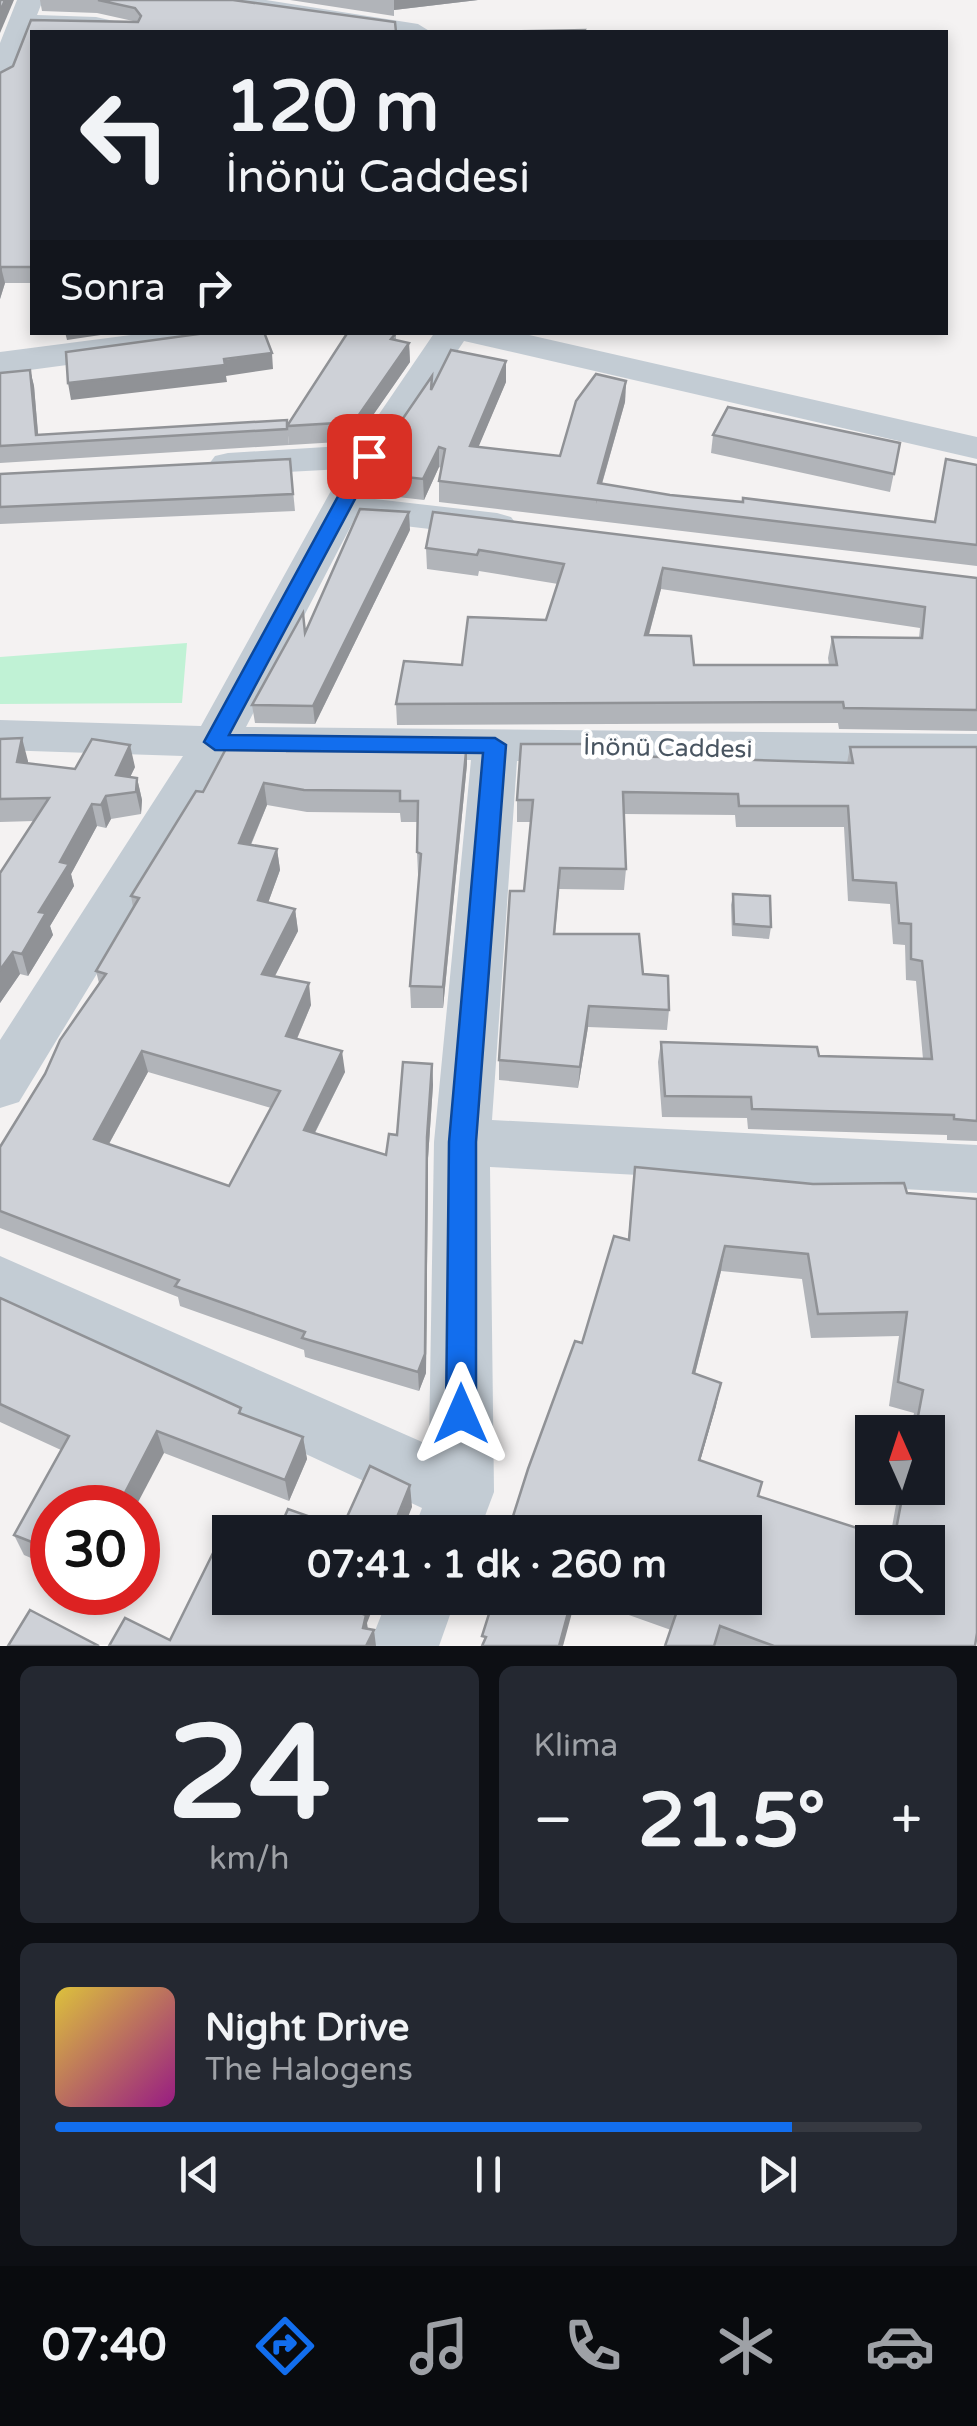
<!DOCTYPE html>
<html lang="tr">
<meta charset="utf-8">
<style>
body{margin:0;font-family:"Varela Round",sans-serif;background:#242831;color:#f1f3f6;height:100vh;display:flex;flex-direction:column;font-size:38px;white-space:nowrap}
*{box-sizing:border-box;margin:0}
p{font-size:32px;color:#9ea1a6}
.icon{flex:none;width:55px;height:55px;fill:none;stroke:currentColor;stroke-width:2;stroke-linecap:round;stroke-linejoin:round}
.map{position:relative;height:1646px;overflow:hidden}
.side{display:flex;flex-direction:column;gap:20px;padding:20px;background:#0d0f14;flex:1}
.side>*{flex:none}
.guide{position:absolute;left:30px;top:30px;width:918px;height:305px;border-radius:0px;box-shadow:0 5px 15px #0003;background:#171b24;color:#f1f3f6;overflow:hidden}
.needle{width:65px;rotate:357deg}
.controls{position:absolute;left:855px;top:1415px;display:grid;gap:20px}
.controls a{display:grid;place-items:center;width:90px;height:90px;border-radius:0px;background:#171b24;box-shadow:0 5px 15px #0003;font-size:50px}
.speed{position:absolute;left:30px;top:1485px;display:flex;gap:20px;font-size:50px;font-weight:700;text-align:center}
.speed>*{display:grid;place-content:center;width:130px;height:130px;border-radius:50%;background:#171b24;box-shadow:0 5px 15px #0003;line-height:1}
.speed .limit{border:15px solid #d22;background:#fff;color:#111}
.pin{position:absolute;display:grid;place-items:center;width:85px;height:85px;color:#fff;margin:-42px;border-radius:20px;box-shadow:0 5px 15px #0006}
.me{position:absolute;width:110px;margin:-55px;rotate:0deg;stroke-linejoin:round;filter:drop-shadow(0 0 8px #0008)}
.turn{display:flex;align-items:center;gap:35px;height:210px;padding:0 30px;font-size:45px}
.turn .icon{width:130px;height:130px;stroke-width:2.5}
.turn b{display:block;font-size:70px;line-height:85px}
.then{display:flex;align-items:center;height:95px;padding:0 30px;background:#0003;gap:20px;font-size:38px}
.big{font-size:75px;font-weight:800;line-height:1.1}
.side .card{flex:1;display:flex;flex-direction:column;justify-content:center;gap:15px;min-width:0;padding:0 35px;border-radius:15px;background:#242831}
.side .dial{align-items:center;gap:0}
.dial b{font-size:130px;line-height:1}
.song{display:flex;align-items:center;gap:30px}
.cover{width:120px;height:120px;border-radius:15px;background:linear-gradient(135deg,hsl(50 70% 55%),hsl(310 70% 35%))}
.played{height:10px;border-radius:5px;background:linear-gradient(90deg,#126eee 85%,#363941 85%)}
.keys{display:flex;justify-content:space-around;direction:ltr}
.heat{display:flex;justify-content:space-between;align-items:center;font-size:55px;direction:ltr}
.side .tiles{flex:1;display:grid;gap:20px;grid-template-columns:1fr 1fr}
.card:last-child{grid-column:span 2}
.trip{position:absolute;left:212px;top:1515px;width:550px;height:100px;border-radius:0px;background:#171b24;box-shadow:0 5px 15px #0003;font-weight:800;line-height:100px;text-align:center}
.menu{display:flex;height:160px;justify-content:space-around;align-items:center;background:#090b0e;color:#9ea1a6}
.menu .icon{width:70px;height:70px}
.menu .selected{color:#126eee}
.menu b{font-size:45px;color:#f1f3f6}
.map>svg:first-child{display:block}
.green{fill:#c0f2d5}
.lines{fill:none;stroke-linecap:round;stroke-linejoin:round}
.minor{fill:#c3ccd4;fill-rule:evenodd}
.wall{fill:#b1b4b9;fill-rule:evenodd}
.shaded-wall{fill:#909296}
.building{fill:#ced1d7;stroke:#909296;stroke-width:2.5;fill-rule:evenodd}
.route{fill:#126eee;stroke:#0c489b;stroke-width:2.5}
.labels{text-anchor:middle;stroke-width:9;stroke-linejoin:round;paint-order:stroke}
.street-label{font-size:25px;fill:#495561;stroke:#fff}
</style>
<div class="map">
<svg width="977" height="1646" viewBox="0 0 977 1646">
<rect width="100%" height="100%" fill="#f4f2f2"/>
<polygon class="green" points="187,643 182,703 0,704 0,657"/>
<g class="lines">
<g class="minor">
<polygon points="17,0 43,0 37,15 96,17 136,26 140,32 31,30 14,77 0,85 0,43"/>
<polygon points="205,0 266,0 418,24 431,32 372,32 218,8"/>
<polygon points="154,332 255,332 250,339 238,342 0,374 0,352"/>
<polygon points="435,332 516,332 977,437 977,459 464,341 388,456 366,498 497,513 511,517 517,525 511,533 497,537 354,520 246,727 977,734 977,766 517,761 492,1120 977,1145 977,1193 490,1167 494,1492 479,1532 413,1532 422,1508 0,1312 0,1256 429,1445 434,1142 471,760 228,758 19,1102 0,1108 0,1040 183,756 0,750 0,720 201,726 343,469 228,475 215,472 209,464 215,456 228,453 358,445"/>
<polygon points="388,1598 456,1598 439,1646 369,1646"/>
</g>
</g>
<g class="wall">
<polygon points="40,0 233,0 395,22 396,32 32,32 32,283 5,283 0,299 0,73 13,66 31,20 133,21 97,13 42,11"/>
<polygon points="290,0 478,0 394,10 394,16"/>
<polygon points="396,333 396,340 409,343 410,362 355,441 289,445 287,426"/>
<polygon points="506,361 506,382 478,447 560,456 626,381 625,402 602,484 670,495 934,522 946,459 977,465 977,566 439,502 439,481 441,468 439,467 424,500 380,495 379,474 432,389"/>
<polygon points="30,370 34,386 38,435 287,420 289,445 0,463 0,373"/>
<polygon points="713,435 900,443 890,492 711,453"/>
<polygon points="290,459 295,511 0,524 0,474"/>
<polygon points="410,530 315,724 255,723 252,705 305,632"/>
<path d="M426,548L977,578V731L839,729L838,723L397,725L396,704L462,665L546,620L558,584L479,571L478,576L427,569ZM661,589L920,628L919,638L832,637L828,658L829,665H694L649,635Z"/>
<polygon points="0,739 28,761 28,763 75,769 135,767 130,777 137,778 142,800 141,814 111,819 106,828 97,826 71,874 74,886 50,926 53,935 28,976 20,974 0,1003 0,873 34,821 0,822"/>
<path d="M467,742V764L443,1008H411L410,986L420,875L418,874L417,852L418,822H401L400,813L307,812L267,805L251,845L277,849L280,870L268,903L295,909L298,931L275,976L311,1005L297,1039L345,1072L315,1133L386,1155L432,1064L433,1085L428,1158L426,1373L419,1391L305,1357L304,1350L180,1306L178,1297L0,1228V1147L99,983L96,971L133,907L131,896L203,792L294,751H387ZM148,1072L271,1108L229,1186L109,1144Z"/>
<polygon points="850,747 977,747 977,1141 947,1140 947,1135 748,1129 747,1118 662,1117 658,1062 661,1042 819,1056 923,1059 916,981 906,980 905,945 893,944 890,904 848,901 844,827 736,827 735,815 624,814 626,869 624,890 559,889 555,934 643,974 669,1010 667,1030 588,1027 578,1088 499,1080 499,1060 524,891 531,822 517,822 517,800 598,755 847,763"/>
<polygon points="733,894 771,927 769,939 732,936 731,905"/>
<path d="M635,1167L813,1184L904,1183L975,1646H665L671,1630L581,1598H745L582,1343L628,1240ZM721,1271L802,1279L811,1338L899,1336L889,1406L914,1413L910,1432H928V1488H899L890,1538L758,1496L700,1461L716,1406L695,1374Z"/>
<polygon points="0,1298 243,1414 303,1437 307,1459 289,1501 164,1453 52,1508 52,1567 24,1555 14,1535 61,1450 0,1422"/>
</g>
<g class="shaded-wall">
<polygon points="5,0 14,0 0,33 0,12"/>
<polygon points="394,0 478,0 394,10"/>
<polygon points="1,267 5,283 0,299 0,271"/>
<polygon points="65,332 121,332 67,340"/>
<polygon points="409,343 410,362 355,441 354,422"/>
<polygon points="272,353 273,369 226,376 227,382 71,400 68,383"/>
<polygon points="506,361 506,382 470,467 470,446"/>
<polygon points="30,370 34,386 39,444 36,435"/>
<polygon points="626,381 625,402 596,504 598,483"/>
<polygon points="439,447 439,467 424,500 423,479"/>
<polygon points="409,512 410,530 315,724 313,706"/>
<polygon points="663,568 661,589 643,656 645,635"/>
<polygon points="22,738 28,761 24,784 17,762"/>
<polygon points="467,742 467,764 443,1008 443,987"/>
<polygon points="130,745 135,767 122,794 116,775"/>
<polygon points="137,778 142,800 141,814 136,792"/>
<polygon points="264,783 267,805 242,865 239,843"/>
<polygon points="106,796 111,819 106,828 101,805"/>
<polygon points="92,804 97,826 71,874 74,886 50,926 53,935 28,976 22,954 60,862"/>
<polygon points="277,849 280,870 261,922 258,900"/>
<polygon points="295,909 298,931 265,995 262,974"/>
<polygon points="13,952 20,974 0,1003 0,970"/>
<polygon points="309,983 311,1005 289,1057 286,1036"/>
<polygon points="589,1006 588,1027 578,1088 580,1067"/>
<polygon points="142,1051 148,1072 100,1160 94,1139"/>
<polygon points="342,1051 345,1072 306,1150 304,1130"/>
<polygon points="432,1064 433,1085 428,1158 426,1373 419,1391 418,1372 427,1137"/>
<polygon points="725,1246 721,1271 689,1397 693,1373"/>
<polygon points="721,1383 716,1406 694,1482 699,1460"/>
<polygon points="157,1431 164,1453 135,1508 117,1508"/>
<polygon points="303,1437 307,1459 289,1501 285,1480"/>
<polygon points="410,1485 412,1507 402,1532 391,1532"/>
<polygon points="366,1598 377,1598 367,1623 369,1636 374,1630 376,1646 366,1646 360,1613"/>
<polygon points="572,1598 576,1598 563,1646 559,1646"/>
</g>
<g class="building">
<polygon points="0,0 5,0 0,12"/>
<polygon points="98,0 233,0 395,22 396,32 32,32 32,267 1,267 0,271 0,73 13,66 31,20 138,22 141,16 135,8"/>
<polygon points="584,30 582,32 482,32"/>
<polygon points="213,332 264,332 272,353 224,359 225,365 68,383 66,352"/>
<polygon points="348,332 393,332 396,333 391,339 409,343 354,422 287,426"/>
<polygon points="451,350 506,361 470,446 560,456 576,401 596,374 626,381 598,483 670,495 743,502 743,498 935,522 946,459 977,465 977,545 439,481 445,449 439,447 423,479 379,474 395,430 432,376 431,390"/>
<polygon points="30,370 36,435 287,420 287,429 0,446 0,373"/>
<polygon points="728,407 900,443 894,474 713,435"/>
<polygon points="290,459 293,494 0,507 0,474"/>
<polygon points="360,509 409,512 313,706 252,705 303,613 305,633"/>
<path d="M433,512L977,578V710L844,708L843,702L396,704L404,661L462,665L468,617L546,620L564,564L479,550L477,555L426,548ZM663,568L925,607L922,638L832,637L837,665H694L691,636L645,635Z"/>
<polygon points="22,738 17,762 75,769 92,739 130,745 116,775 137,778 136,792 106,796 101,805 92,804 60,862 69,864 39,912 46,913 22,954 13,952 0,970 0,873 49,798 0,799 0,739"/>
<path d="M293,741L288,751H387L389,741L467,742L443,987L410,986L421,854L417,852L418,801H400V791L304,790L264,783L239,843L277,849L258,900L295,909L262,974L309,983L286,1036L342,1051L304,1130L386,1155L389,1134L397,1135L403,1062L432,1064L427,1137L425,1354L418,1372L302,1338L305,1332L175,1286L179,1280L0,1211V1147L45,1074L60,1040L106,974L96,971L139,898L131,896L196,791L203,792L229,743ZM142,1051L280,1091L229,1186L94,1139Z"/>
<polygon points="521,744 598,744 598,755 853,763 850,747 977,747 977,1121 954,1119 954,1115 752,1109 751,1097 665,1096 661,1042 817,1047 819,1056 932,1059 922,961 911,959 911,924 899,923 896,883 853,880 848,806 739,806 738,794 623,792 626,869 560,868 554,934 639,934 643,974 668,976 669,1010 589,1006 580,1067 499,1060 510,891 524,891 533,800 517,800"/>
<polygon points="733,894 770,896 771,927 734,924"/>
<path d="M635,1167L813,1184L904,1183L907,1193L977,1199V1633L975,1646H774L720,1626L714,1646H665L677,1611L641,1598H745V1532H508L528,1469L575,1341L582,1343L614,1236L629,1240ZM725,1246L808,1254L818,1314L907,1312L898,1382L923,1390L915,1432H928V1488H904L894,1540L758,1496L762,1482L699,1460L721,1383L693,1373ZM872,1542H928V1598H872Z"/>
<polygon points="0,1298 241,1408 239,1413 303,1437 285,1480 157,1431 117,1508 52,1508 52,1550 14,1535 69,1436 0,1404"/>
<polygon points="370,1466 410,1485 391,1532 278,1532 288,1509 342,1528"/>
<polygon points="213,1553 230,1560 230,1598 366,1598 360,1613 366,1615 363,1628 374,1630 366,1646 109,1646 125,1618 170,1640"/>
<polygon points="494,1598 572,1598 559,1646 482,1646 486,1637 482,1636"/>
<polygon points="30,1610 99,1646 8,1646"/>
</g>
<polygon class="route" points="369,451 378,456 229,735 495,738 506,745 476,1142 476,1414 472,1425 461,1429 450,1425 446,1414 449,1142 483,753 215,750 204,742 360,456"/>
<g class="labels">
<g class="street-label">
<text transform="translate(668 747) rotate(1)" y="9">İnönü Caddesi</text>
</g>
</g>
</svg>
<div class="controls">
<a><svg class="needle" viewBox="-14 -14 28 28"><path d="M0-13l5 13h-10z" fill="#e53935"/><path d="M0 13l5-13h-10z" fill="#9ea1a6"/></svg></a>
<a><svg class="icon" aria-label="search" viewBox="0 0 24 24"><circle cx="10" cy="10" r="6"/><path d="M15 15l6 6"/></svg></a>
</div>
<div class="speed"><div class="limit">30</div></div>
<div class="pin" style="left:369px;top:456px;background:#d93025"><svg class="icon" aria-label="arrive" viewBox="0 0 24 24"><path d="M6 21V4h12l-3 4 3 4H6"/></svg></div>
<svg class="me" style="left:461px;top:1414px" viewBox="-20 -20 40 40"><path d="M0-17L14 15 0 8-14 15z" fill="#126eee" stroke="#fff" stroke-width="4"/></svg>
<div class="trip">07:41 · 1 dk · 260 m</div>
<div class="guide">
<div class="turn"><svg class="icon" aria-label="left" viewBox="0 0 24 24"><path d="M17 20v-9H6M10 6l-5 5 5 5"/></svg><div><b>120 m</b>İnönü Caddesi</div></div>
<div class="then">Sonra<svg class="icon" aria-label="right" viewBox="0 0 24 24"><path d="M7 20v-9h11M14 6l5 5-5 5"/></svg></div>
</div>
</div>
<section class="side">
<div class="tiles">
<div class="card dial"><b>24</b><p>km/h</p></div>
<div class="card"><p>Klima</p>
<div class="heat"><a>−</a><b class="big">21.5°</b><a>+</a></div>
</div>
<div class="card">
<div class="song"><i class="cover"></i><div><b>Night Drive</b><p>The Halogens</p></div></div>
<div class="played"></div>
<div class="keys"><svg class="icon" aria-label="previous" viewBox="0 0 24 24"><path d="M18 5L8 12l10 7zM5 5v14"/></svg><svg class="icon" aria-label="pause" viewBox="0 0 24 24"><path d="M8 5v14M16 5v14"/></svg><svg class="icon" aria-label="next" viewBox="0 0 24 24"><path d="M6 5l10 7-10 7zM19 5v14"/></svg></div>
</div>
</div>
</section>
<nav class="menu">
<b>07:40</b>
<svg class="icon selected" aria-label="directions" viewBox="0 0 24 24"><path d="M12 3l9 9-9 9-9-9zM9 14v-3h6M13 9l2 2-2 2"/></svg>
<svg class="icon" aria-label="music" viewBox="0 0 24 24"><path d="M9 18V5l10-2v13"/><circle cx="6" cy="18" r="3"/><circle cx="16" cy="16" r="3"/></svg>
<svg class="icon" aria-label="phone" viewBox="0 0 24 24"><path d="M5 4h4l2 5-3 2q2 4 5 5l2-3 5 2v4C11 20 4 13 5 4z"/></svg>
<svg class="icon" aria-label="climate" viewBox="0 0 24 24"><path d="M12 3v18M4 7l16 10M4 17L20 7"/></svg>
<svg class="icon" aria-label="car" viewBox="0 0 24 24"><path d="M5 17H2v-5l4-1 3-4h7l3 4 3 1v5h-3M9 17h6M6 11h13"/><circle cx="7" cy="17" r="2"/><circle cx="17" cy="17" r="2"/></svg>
</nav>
